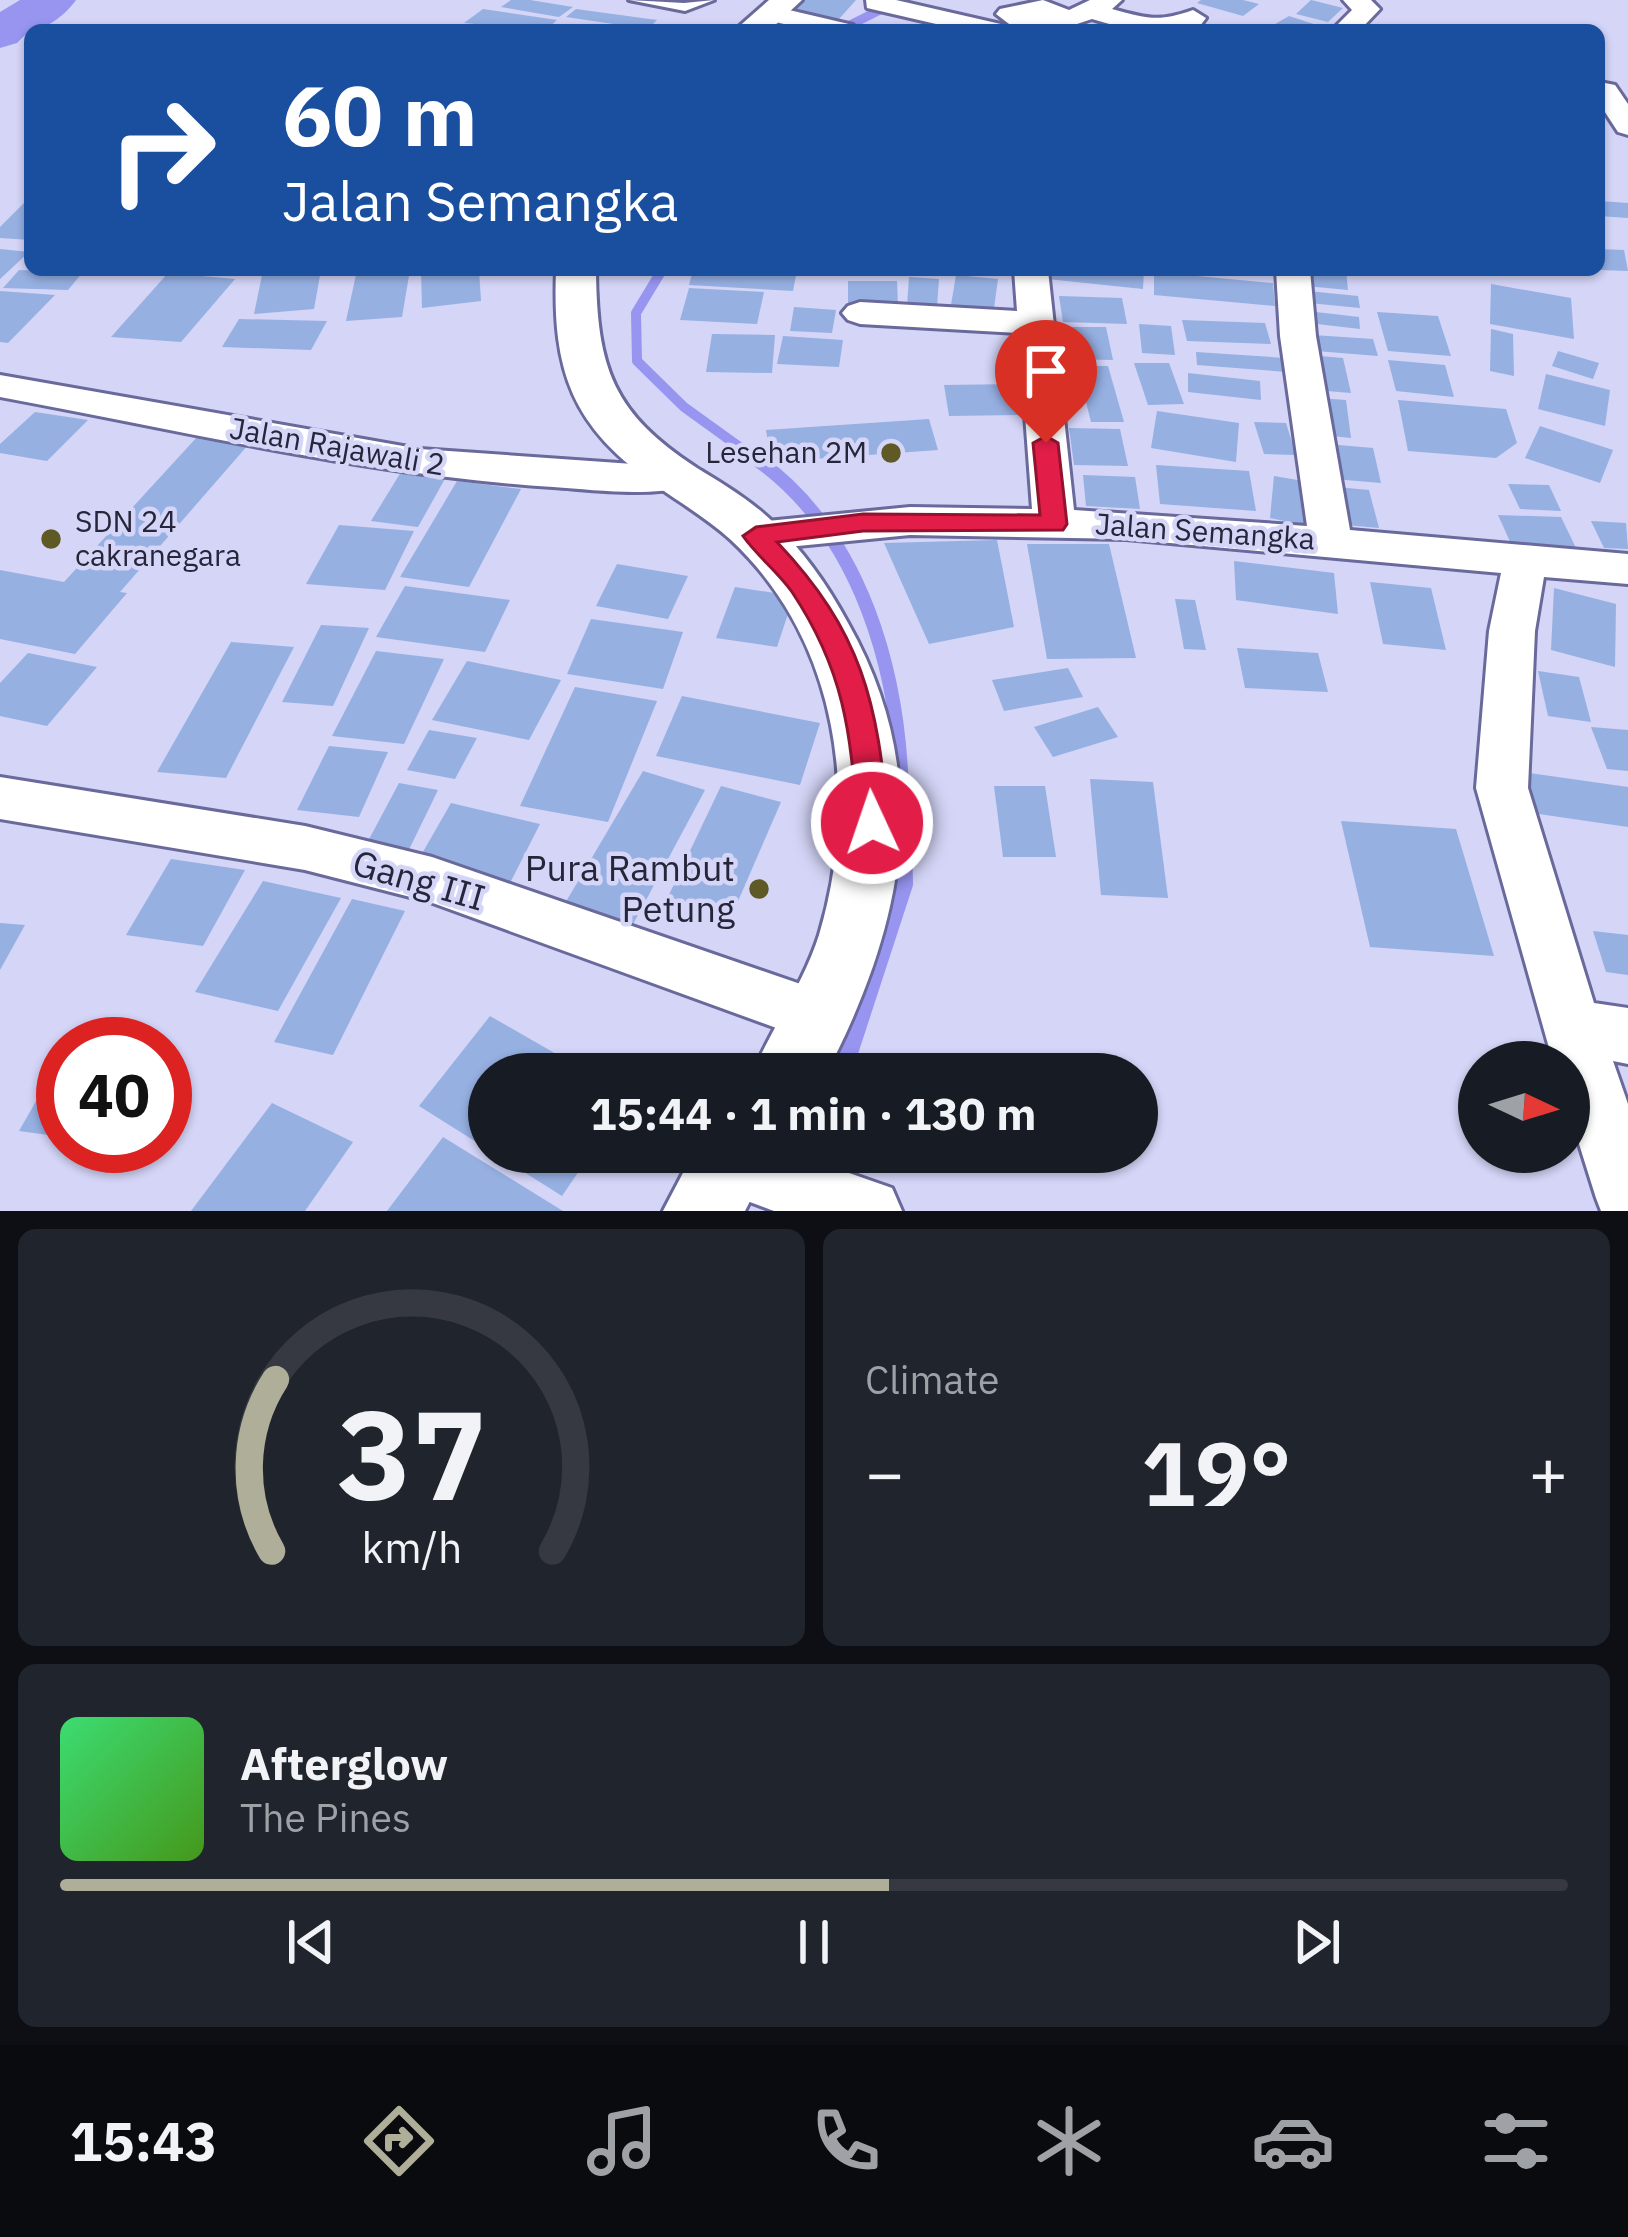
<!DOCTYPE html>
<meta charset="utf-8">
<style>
body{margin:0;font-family:"IBM Plex Sans",sans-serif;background:#20242c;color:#f1f3f6;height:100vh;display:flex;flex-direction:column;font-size:45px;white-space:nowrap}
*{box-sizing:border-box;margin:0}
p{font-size:39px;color:#9ea1a6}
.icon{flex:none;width:66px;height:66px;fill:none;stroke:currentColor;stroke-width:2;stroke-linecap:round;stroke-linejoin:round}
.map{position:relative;height:1211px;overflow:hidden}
.drawer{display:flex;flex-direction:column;gap:18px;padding:18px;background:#0d0f14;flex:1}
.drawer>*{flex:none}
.hud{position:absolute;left:24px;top:24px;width:1581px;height:252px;border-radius:18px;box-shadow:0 3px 9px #0004;background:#1a4fa0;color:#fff;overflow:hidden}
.needle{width:78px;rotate:94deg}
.buttons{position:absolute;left:1458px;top:1041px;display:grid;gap:24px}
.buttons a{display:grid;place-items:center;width:132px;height:132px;border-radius:50%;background:#171b24;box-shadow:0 3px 9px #0004;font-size:60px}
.speed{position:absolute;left:36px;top:1017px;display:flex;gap:24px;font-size:60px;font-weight:700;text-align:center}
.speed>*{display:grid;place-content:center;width:156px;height:156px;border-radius:50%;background:#171b24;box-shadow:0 3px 9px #0004;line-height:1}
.speed .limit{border:18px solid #d22;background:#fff;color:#111}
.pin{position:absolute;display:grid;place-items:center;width:102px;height:102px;color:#fff;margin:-123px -51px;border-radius:50% 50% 50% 0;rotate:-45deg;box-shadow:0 0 12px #0007}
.pin .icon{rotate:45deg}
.me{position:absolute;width:132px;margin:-66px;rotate:357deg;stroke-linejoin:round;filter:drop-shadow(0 0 9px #0008)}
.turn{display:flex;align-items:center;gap:42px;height:252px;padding:0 60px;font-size:54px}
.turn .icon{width:156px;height:156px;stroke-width:2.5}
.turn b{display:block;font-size:84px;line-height:102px}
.big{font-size:90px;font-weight:800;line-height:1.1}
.drawer .widget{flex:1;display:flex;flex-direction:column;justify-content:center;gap:18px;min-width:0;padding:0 42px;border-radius:18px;background:#20242c}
.drawer .dial{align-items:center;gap:0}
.dial svg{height:312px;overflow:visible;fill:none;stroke:#363941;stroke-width:7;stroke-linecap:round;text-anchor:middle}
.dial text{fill:#f1f3f6;stroke:none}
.song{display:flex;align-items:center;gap:36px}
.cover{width:144px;height:144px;border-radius:18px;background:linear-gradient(135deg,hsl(140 70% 55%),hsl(100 70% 35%))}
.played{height:12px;border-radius:6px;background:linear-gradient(90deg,#afae98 55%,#363941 55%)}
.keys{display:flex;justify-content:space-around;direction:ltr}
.heat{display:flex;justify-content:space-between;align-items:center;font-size:66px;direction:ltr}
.drawer .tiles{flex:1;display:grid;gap:18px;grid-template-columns:1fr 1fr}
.widget:last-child{grid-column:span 2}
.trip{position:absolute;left:468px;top:1053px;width:690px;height:120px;border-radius:60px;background:#171b24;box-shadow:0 3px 9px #0004;font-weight:800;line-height:120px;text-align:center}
.menu{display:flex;height:192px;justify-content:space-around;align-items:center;background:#090b0e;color:#9ea1a6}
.menu .icon{width:84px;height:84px}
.menu .selected{color:#afae98}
.menu b{font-size:54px;color:#f1f3f6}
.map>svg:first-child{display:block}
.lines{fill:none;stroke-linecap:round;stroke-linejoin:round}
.stream-far3{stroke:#9795f0;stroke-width:9}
.stream-far2{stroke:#9795f0;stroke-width:10}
.stream-far1{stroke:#9795f0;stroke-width:14}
.stream{stroke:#9795f0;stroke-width:18}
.river{fill:#9795f0;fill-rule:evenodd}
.building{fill:#96b0e2}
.service-casing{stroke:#69699b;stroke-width:6}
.minor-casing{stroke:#69699b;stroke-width:6}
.tertiary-casing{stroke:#69699b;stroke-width:6}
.service{fill:#fff;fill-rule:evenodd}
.minor{fill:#fff;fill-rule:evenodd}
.tertiary{fill:#fff;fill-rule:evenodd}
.route{fill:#e11d48;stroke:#92132f;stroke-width:3}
.poi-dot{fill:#5e5925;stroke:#d4d5f7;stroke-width:4.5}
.labels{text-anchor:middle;stroke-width:9;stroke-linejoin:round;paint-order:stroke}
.street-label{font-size:30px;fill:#26263b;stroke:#d4d5f7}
.poi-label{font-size:30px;fill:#26263b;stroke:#d4d5f7;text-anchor:end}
.near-poi-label{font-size:36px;fill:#26263b;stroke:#d4d5f7;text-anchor:end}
.near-street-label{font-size:36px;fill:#26263b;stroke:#d4d5f7}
</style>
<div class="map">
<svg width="1628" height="1211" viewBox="0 0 1628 1211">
<rect width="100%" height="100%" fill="#d4d5f7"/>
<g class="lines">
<polyline class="stream-far3" points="840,30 900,0"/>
<polyline class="stream-far2" points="662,270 636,313 637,361 684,407 763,464"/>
<path class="stream-far1" d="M759,461C862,536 899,672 902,794"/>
<polyline class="stream" points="842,1074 904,884 902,791"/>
<path class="river" d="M20,0H76C67,13 47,30 30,30L17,43L0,48V12Z"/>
</g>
<g class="building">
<polygon points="511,0 530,0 573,7 559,17 501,7"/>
<polygon points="797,0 856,0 839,19 787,10"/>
<polygon points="1201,0 1243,0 1259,4 1243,16 1197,3"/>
<polygon points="1311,0 1343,8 1328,22 1296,14"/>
<polygon points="483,9 557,20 546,30 464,23"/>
<polygon points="576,9 657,20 648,29 566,17"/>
<polygon points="1289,16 1329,29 1329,30 1265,30"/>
<polygon points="30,197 30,240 0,238 0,227"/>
<polygon points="1599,201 1628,203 1628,218 1599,216"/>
<polygon points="0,249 29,252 0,279"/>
<polygon points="1599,249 1624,250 1628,271 1599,270"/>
<polygon points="19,270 83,272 68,290 3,288"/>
<polygon points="321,270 314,309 254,314 262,275"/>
<polygon points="357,270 410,270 402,317 346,321"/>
<polygon points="421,270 479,270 481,301 422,308"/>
<polygon points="693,270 797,270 793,291 689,285"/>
<polygon points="1049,270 1144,270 1143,289 1047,279"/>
<polygon points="1305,270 1346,270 1348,290 1306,286"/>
<polygon points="1154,272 1273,283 1275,306 1154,295"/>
<polygon points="168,273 235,279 181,342 111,337"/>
<polygon points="956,275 998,279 994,308 951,305"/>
<polygon points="909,277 939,279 937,307 907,306"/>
<polygon points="848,281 897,281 898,306 848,306"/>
<polygon points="1491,284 1571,298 1574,339 1490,324"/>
<polygon points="689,288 764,292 757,324 680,320"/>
<polygon points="0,291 55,295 8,343 0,342"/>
<polygon points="1308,291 1358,296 1360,308 1309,303"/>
<polygon points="1059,296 1122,298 1127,324 1063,322"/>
<polygon points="794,307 836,310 832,333 790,331"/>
<polygon points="1316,312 1359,317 1360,329 1317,324"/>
<polygon points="1377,312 1438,316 1451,356 1388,351"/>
<polygon points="239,319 327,321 311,350 222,347"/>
<polygon points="1182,320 1265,323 1271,344 1187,341"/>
<polygon points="1139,324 1171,326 1175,355 1142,353"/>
<polygon points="1060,327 1106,327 1113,360 1066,359"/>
<polygon points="1491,329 1513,334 1514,376 1490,371"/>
<polygon points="712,334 775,335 772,373 706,372"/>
<polygon points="1313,335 1373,339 1378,356 1316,351"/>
<polygon points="783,336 843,340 839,367 777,364"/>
<polygon points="1558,351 1599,363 1593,379 1552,366"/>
<polygon points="1196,352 1285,358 1287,372 1197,365"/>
<polygon points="1308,355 1343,358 1351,393 1315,390"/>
<polygon points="1388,360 1445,365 1454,397 1396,391"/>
<polygon points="1134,363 1169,363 1184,404 1148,405"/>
<polygon points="1077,366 1108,366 1124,422 1091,422"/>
<polygon points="1188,373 1260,381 1261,400 1188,392"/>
<polygon points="1546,374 1610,390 1605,426 1538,409"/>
<polygon points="1018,384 1024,415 949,416 944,385"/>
<polygon points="1318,398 1346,400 1351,438 1323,435"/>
<polygon points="1398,400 1506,409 1517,443 1496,458 1408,451"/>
<polygon points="1157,411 1239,423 1236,462 1151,448"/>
<polygon points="35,412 88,420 47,461 0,453 0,444"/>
<polygon points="929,419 938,450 771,462 766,430"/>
<polygon points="1254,422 1286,423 1296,455 1264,454"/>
<polygon points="1540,426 1613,450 1600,483 1525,458"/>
<polygon points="1069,428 1120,429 1128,466 1074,465"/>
<polygon points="198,436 248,445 120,592 127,593 75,654 0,639 0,570 64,582"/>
<polygon points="1327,444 1373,448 1381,483 1334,479"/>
<polygon points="1156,465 1249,471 1256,511 1160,504"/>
<polygon points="401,472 446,477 418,527 371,521"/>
<polygon points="1083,475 1135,477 1140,509 1086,506"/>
<polygon points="1274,476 1315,483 1313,527 1270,518"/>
<polygon points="457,481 521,489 469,587 400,577"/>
<polygon points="1508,484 1549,485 1561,511 1520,509"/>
<polygon points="1337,487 1369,490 1379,528 1346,525"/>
<polygon points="1498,515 1561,517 1576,548 1512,546"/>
<polygon points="1591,521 1626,523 1628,549 1604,548"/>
<polygon points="339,525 414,531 385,590 306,584"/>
<polygon points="997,540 1014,627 929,644 884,543"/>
<polygon points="1027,544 1109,544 1136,658 1047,659"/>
<polygon points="1234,561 1334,573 1338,614 1236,600"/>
<polygon points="617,564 688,576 668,619 596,606"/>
<polygon points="1370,582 1431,588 1446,650 1383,644"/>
<polygon points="405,586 510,600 485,652 376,637"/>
<polygon points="735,587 794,596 777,647 716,638"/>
<polygon points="1554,588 1616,604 1615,667 1551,650"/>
<polygon points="1175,599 1195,600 1206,650 1184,649"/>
<polygon points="591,619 683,632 663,689 567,674"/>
<polygon points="321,625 369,628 333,706 282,702"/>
<polygon points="231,642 294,647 226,778 157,772"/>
<polygon points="1237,648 1318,653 1328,692 1245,688"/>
<polygon points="376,651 444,659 404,744 332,736"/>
<polygon points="28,653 97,667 47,726 0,716 0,683"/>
<polygon points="467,661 561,680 529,740 432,720"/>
<polygon points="1068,668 1083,697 1004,711 992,680"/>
<polygon points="1538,671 1579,677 1591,722 1548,716"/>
<polygon points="575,687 657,701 608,822 520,806"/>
<polygon points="682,696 820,723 800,785 656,756"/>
<polygon points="1098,707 1118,737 1053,757 1034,727"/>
<polygon points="1591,727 1628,730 1628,771 1607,769"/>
<polygon points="429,730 477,738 455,779 407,770"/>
<polygon points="329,746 388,752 359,817 297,810"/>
<polygon points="643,771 705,790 631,928 564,905"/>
<polygon points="1523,772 1628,787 1628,827 1532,813"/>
<polygon points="1090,779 1153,782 1168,898 1101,895"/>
<polygon points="399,783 438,790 401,866 359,858"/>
<polygon points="721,786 781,802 729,922 665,903"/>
<polygon points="994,786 1045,786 1056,857 1003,857"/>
<polygon points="451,803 540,824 508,887 416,864"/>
<polygon points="1341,821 1456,829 1494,956 1370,947"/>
<polygon points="171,859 245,870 203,946 126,935"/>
<polygon points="263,881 341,898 278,1011 195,992"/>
<polygon points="352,899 405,911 333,1055 274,1042"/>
<polygon points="0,923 25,925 0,970"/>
<polygon points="1593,931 1628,935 1628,975 1606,972"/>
<polygon points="490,1016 591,1074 489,1074 489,1150 419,1106"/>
<polygon points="75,1033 132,1041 132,1044 69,1044"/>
<polygon points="63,1054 63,1137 19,1131"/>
<polygon points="272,1103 353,1142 305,1211 191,1211"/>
<polygon points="443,1137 563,1211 387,1211"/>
<polygon points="492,1152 592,1152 562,1196"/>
</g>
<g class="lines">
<defs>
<polygon id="service" points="629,0 684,3 714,0 685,11"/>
<g id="minor">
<polygon points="866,0 896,0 1005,25 1009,30 962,30 867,8"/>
<path d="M1043,0L1069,10L1090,0H1122L1112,9C1149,19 1159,22 1193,10L1206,18L1197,30H1130L1092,19L1059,30H1017L996,14L1000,9Z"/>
<polygon points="1343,0 1371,0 1380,9 1360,30 1332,30 1352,10"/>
<polygon points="772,6 853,25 857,30 809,30 763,19 759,14"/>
<polygon points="1605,83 1615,85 1628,104 1628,135 1618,132 1599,103 1599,84"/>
<polygon points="1014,270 1048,270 1074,510 1307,526 1280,336 1276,270 1310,270 1316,336 1350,530 1628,554 1628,584 1544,577 1535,631 1528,788 1594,1003 1628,1008 1628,1064 1613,1061 1628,1104 1628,1211 1601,1211 1596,1198 1569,1112 1569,1062 1553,1062 1476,788 1489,631 1501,573 1126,539 910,535 756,550 741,546 735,536 741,526 756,522 910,507 1032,509 1019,333 860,324 848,320 842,313 848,306 860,302 1017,311"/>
<path d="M0,375L420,449L690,468L696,477L690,486C648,497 596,490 553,487C366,475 184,431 0,397Z"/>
<polygon points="0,777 305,826 432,857 844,999 852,1018 844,1037 823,1045 430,902 305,870 0,819"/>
<polygon points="702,1152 789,1152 892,1188 902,1211 774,1211 707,1186 697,1164"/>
</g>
<g id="tertiary">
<polygon points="769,0 802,0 770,30 735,30"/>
<path d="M556,270H596C597,369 613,413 697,468C723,484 750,500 772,521C803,550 828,586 848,623C935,777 904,924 826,1074H752C772,1027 803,985 819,935C860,799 839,641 731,540C708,519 682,504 657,486C572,427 552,372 556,270Z"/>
<polygon points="694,1152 775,1152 745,1211 663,1211"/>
</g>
</defs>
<use href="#service" class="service-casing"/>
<use href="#minor" class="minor-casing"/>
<use href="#tertiary" class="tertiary-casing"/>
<use href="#service" class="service"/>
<use href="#minor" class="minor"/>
<use href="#tertiary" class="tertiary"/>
</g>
<path class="route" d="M1046,436L1058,443L1067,524L1063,530L863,531L777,542C862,632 878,702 888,823L884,832L872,836L861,832L857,823C851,732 844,670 792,592C778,572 757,556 743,536L756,527L863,514L1040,515L1033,443Z"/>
<g class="poi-dot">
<circle cx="891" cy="453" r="12"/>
<circle cx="51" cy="539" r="12"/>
<circle cx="759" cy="889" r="12"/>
</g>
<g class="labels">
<g class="street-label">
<text transform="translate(337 447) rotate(10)" y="10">Jalan Rajawali 2</text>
<text transform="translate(1205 532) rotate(4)" y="10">Jalan Semangka</text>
</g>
<g class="poi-label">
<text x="867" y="463">Lesehan 2M</text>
<text x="75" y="532" text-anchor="start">SDN 24<tspan x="75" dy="34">cakranegara</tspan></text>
</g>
<g class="near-poi-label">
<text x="735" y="881">Pura Rambut<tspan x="735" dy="41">Petung</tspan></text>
</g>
<g class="near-street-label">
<text transform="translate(419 880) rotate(16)" y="13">Gang III</text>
</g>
</g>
</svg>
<div class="buttons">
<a><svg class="needle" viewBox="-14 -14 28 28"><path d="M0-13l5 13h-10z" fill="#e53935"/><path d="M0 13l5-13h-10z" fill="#9ea1a6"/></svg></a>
</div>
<div class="speed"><div class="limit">40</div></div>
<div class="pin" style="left:1046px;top:443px;background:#d93025"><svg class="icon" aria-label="arrive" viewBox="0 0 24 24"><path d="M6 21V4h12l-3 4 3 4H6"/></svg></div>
<svg class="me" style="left:872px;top:823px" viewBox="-20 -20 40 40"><circle r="17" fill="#e11d48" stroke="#fff" stroke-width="3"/><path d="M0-11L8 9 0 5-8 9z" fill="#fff"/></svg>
<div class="trip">15:44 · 1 min · 130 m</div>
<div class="hud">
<div class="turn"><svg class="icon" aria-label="right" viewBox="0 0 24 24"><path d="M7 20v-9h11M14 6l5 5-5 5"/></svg><div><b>60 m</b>Jalan Semangka</div></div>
</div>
</div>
<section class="drawer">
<div class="tiles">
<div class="widget dial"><svg viewBox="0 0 100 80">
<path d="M14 69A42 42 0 1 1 86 69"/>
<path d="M14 69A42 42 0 0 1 15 25" stroke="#afae98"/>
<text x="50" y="56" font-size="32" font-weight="700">37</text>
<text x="50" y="72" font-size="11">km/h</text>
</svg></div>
<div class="widget"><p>Climate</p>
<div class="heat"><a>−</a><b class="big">19°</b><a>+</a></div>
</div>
<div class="widget">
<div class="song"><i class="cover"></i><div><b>Afterglow</b><p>The Pines</p></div></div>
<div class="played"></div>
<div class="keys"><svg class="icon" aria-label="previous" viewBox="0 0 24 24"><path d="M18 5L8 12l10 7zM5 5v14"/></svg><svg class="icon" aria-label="pause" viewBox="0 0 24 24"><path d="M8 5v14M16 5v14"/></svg><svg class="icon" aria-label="next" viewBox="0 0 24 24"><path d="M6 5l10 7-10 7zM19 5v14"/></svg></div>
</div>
</div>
</section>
<nav class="menu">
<b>15:43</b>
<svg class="icon selected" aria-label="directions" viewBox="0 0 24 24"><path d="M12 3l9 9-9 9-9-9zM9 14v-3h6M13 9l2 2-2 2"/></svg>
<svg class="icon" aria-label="music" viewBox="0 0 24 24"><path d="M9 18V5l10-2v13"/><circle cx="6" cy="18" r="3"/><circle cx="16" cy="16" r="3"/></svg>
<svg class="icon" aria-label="phone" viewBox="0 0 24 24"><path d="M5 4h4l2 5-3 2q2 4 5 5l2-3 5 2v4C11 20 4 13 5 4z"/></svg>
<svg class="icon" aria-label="climate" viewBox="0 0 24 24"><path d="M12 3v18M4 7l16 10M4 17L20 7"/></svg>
<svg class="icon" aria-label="car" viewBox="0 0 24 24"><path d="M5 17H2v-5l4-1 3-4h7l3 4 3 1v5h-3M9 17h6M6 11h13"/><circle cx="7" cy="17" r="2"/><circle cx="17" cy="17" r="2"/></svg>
<svg class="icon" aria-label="filters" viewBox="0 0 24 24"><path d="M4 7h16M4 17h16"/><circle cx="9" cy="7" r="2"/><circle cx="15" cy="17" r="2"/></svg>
</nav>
